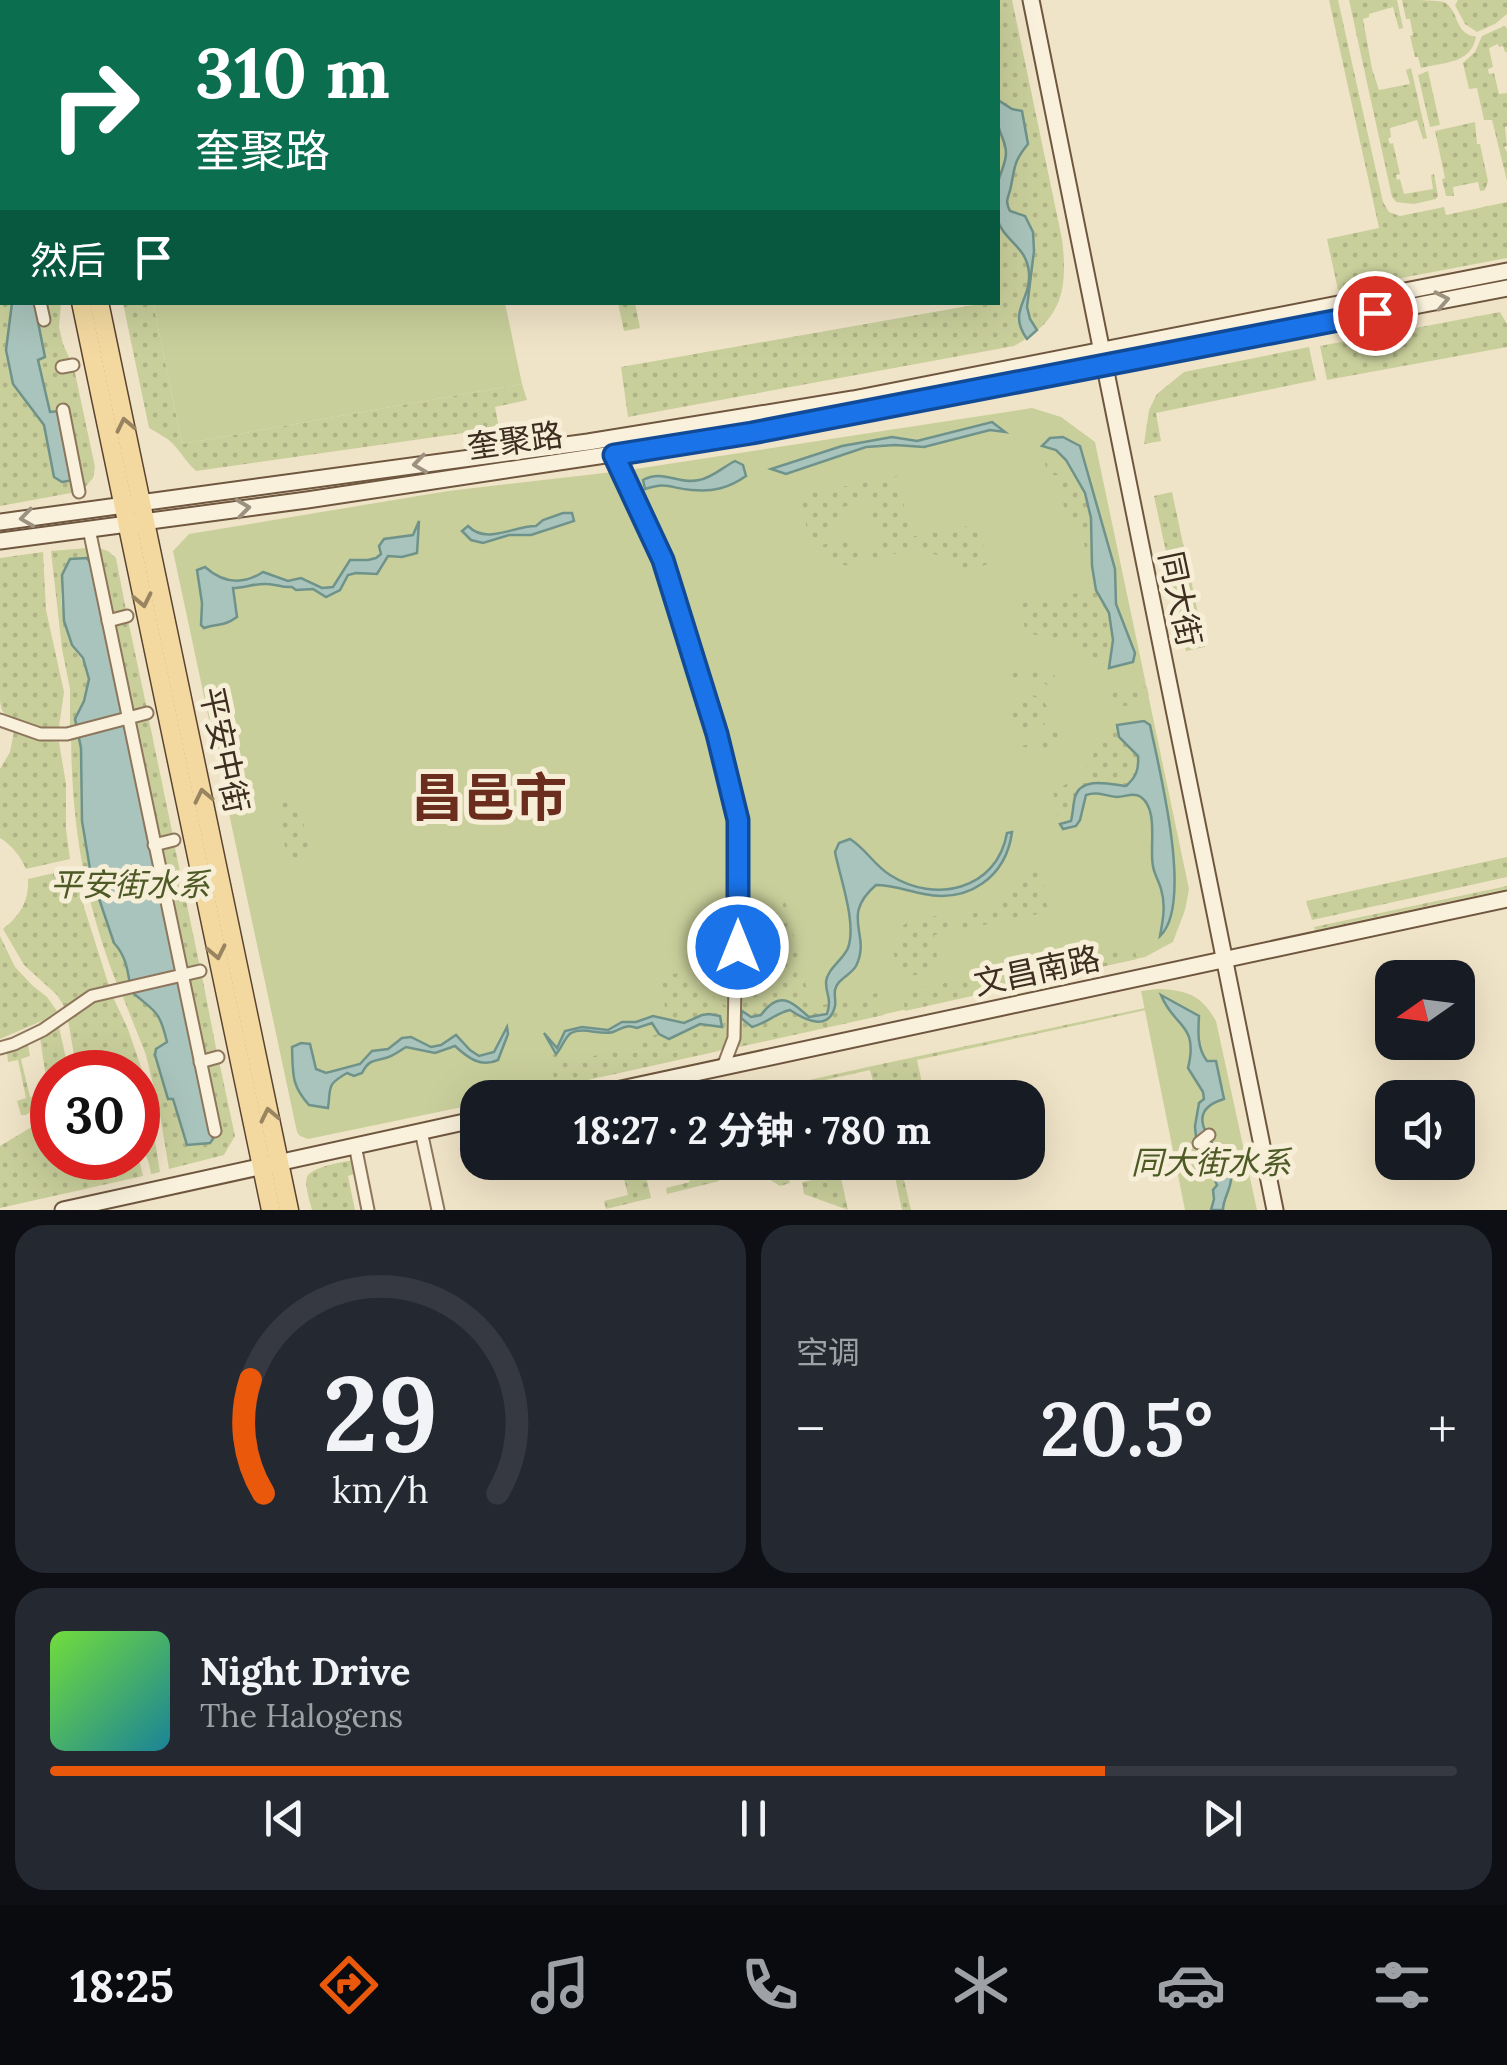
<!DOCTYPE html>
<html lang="zh">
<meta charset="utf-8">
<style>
body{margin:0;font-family:Lora,"Noto Sans SC",serif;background:#242831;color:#f1f3f6;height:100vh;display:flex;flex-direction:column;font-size:38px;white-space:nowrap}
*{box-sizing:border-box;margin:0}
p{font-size:32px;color:#9ea1a6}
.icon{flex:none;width:55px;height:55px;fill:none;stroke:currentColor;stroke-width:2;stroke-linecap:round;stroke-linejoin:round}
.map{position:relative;height:1210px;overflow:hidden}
.panel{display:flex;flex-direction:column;gap:15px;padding:15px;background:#0d0f14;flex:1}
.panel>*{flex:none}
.guide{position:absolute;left:0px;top:0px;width:1000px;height:305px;box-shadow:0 10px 40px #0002;background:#0b6e4f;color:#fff;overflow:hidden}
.needle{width:65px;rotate:256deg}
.tools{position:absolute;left:1375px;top:960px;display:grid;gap:20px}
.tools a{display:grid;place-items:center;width:100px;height:100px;border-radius:20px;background:#171b24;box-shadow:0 10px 40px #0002;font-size:50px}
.speed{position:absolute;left:30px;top:1050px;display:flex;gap:20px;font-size:50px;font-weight:700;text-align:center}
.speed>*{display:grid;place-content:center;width:130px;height:130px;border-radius:50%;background:#171b24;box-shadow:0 10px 40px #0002;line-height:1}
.speed .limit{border:15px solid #d22;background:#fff;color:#111}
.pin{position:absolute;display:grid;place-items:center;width:85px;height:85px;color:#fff;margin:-42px;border:5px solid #fff;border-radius:50%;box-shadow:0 2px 10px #0007}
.me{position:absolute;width:110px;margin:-55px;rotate:0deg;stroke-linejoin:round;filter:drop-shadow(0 0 8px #0008)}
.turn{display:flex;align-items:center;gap:35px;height:210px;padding:0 30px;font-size:45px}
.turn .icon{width:130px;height:130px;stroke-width:2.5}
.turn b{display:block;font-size:70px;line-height:85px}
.then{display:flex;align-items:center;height:95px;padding:0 30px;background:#0003;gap:20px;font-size:38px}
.big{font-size:75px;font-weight:700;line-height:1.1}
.panel .tile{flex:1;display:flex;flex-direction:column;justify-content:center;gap:15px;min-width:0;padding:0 35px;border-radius:30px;background:#242831}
.panel .dial{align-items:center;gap:0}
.dial svg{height:260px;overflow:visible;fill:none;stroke:#363941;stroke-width:7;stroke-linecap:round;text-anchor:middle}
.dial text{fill:#f1f3f6;stroke:none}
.song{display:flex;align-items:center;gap:30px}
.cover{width:120px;height:120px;border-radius:15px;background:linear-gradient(135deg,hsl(100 70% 55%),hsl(190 70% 35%))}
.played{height:10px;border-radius:5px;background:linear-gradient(90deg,#ea580c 75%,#363941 75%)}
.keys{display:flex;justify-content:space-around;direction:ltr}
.heat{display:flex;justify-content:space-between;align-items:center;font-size:55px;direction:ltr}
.panel .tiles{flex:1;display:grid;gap:15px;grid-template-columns:1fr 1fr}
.tile:last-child{grid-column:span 2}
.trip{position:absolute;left:460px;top:1080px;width:585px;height:100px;border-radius:30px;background:#171b24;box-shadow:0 10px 40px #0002;font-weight:700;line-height:100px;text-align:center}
.dock{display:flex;height:160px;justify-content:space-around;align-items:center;background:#090b0e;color:#9ea1a6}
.dock .icon{width:70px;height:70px}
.dock .current{color:#ea580c}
.dock b{font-size:45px;color:#f1f3f6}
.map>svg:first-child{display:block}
.park{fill:#c9cf9b}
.garden{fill:url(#garden-dots)}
.water{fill:#a9c4bc;stroke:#6f938a;stroke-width:2.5}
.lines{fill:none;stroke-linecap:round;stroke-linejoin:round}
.street-casing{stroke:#8d765c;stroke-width:15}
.secondary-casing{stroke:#6f573f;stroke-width:19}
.primary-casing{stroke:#5b4430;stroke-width:21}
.street{stroke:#faf1dc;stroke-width:11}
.secondary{stroke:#faf1dc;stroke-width:15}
.primary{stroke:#f3d9a0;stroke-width:18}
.oneway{stroke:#9c907e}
.oneway2{stroke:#988460}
.route-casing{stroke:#114b97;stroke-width:25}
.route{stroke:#1a73e8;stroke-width:18}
.labels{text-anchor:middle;stroke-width:10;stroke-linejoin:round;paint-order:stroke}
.street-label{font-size:32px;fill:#3d2e20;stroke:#f7eed8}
.park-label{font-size:32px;font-style:italic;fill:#4d5a26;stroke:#f7eed8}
.town-label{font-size:52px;font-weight:bold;fill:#6b2e1e;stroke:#f7eed8}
</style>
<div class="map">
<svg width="1507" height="1210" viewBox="0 0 1507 1210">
<defs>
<pattern id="garden-dots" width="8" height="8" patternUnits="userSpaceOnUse" patternTransform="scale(2.5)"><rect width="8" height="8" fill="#c9cf9b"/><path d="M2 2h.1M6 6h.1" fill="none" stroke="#aeb285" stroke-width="1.8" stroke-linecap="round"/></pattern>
</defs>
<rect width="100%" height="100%" fill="#f0e4c8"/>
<g class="park">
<polygon points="153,303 505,303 522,384 182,444"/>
<polygon points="1032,408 1061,417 1095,442 1189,889 1185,910 1173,942 1145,957 507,1097 478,1098 477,1104 308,1139 300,1136 297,1132 173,551 189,534 448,491 622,471"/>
<path d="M1158,989C1187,990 1201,995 1216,1021L1257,1210H1185L1141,991Z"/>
</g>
<g class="garden">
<path d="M937,0H1012L1062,239C1068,289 1063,320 1014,346L628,417L621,367L985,303L998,302V2H937Z"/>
<polygon points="1329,0 1338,0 1383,202 1389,212 1400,216 1444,207 1446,215 1507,202 1507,258 1338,290 1327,239 1379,228"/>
<polygon points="1349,0 1397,0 1403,28 1399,29 1393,7 1369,14 1369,17 1363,19 1372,69 1379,90 1410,84 1406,70 1411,68 1427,138 1423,139 1417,120 1390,128 1391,137 1388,139 1390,144 1393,143 1400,174 1396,175 1397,180 1400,179 1404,194 1433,189 1431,175 1434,174 1438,196 1436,199 1414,204 1396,202 1392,197"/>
<path d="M1402,0C1414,0 1433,0 1444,2C1460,11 1453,33 1476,37C1471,64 1444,62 1421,68L1418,57H1415L1410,36L1413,35L1410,19H1406Z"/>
<polygon points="1458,0 1507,0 1507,14 1495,24 1477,32 1465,24 1455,5"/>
<polygon points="1504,26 1507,28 1507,52 1505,52 1503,46 1499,47 1498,44 1489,48 1493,67 1488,69 1489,74 1494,73 1499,94 1507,93 1507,126 1505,127 1507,146 1504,147 1507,152 1507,181 1492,120 1484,120 1477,88 1469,89 1463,63 1475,52 1482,36"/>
<polygon points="0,54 2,55 2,302 61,303 59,327 63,344 74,368 95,467 93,478 82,491 0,506"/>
<polygon points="1428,71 1440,125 1430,127 1418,75"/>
<polygon points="1475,122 1477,144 1480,144 1488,181 1485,190 1480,191 1478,182 1453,187 1454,196 1446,196 1442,179 1445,178 1435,131"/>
<path d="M123,303H153L182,444L522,384L527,400L495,407L499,428L196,471C185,461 182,453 172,443C166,437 157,433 149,428Z"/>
<polygon points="618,303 635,303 640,328 624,331"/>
<polygon points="1500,312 1507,324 1507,347 1327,380 1320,346"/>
<polygon points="1309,347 1316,380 1156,413 1161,441 1144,444 1149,410 1157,394 1184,372"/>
<polygon points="1043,450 1070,472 1085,493 1091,518 1092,566 1096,590 1109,612 1113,640 1110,661 1092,668 1065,640 1026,633 1019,604 1093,590 1081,528 1069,530 1057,475 1047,476"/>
<path d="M898,476L910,537L979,524L987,564L971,572C940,552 920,547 884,556L869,501L839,508L843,530L813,539L808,535L800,495Z"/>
<polygon points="1172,492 1187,562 1169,566 1154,496"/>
<path d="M847,538L851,551L875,546L878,557C851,570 837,569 815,547Z"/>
<polygon points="95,547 108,551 116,558 126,610 110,614"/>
<path d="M87,548L92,565L62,575C63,584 61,589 61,598C61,607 68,636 72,645C78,657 89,663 89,679C89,695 76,709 76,724L70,727V689L62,649L51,551Z"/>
<path d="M43,552L46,610L64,692L59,727C47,730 17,724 7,716C1,711 1,707 0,700V558Z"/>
<polygon points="1190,575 1205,647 1186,651 1171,579"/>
<polygon points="128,620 147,709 130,712 112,624"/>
<path d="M1032,668L1052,673L1061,684L1055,691C1036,676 1032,677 1010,686L1005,678L1018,671Z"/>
<path d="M1138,685L1147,687L1149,696C1137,705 1120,710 1107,703L1105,696L1110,690Z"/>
<circle cx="1030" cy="713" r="18"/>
<polygon points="149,720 173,836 156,839 132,724"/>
<path d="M1060,725L1068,729C1057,751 1040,755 1016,753L1018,745C1040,746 1046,742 1060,725Z"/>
<path d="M1117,730L1119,737L1138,756C1139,770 1136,776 1126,786C1110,784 1081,776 1075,797C1073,805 1073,813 1071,822L1059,825L1053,791C1085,776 1091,765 1101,733Z"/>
<path d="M14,731L44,740L59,742L66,784V829L70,859L26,869C20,856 13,846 0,838V769L10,752Z"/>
<path d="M79,735C85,763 78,793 82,821C87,864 99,903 114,943C124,954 127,966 129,981L117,984C84,899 72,828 71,737Z"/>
<polygon points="278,798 300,808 309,848 291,864 288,861 276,805"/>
<polygon points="174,843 200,967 183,969 158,851 162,847"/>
<polygon points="1507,857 1507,877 1312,920 1306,901"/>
<path d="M72,869L109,986L87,990L65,1008L57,995L24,965L3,929C20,916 29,901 28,879Z"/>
<polygon points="1033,870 1041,872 1048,912 934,935 939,972 900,977 892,948 901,927 912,919 925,915 956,919 991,908 1015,888 1028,872"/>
<polygon points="1507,886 1507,889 1315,930 1314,927"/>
<polygon points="785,900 809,998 819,1005 830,1004 826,1015 809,1017 794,1002 766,1008 761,1015 751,1017 742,1011 749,914 758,906"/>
<polygon points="0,936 15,967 33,986 47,997 57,1011 44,1020 0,1039"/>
<polygon points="1134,947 1137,959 905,1011 903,995 909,990"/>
<path d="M684,972L726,1006L725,1034L719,1051L556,1087L549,1055L565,1053L568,1061L630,1049L629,1041L659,1034L663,1037C680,1035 682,1031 696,1026C705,1022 711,1022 720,1016C696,1012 690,1025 667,1020L660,976Z"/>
<polygon points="202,976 217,1053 202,1054 186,985 189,980"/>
<path d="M131,991C154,1012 159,1008 167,1042L156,1049L155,1055L168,1098H172L187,1145L213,1139L218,1132L204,1070L208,1065L219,1061L235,1136L224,1155L169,1169L159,1109L146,1055L121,992Z"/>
<path d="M877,993L880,995L884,1015L739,1047L741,1018L753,1027C766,1022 777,1013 790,1010L804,1019L822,1022L835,1006V1001Z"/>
<path d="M113,997L128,1029L145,1079L160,1172L151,1174C149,1163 148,1154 138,1148V1072H77L68,1020C79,1006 96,1000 113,997Z"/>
<polygon points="1145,1008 1146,1010 917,1060 925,1097 877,1097 870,1070 748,1097 732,1097 877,1065"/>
<polygon points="59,1027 69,1072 52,1072 52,1092 48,1090 40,1038"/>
<polygon points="28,1045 30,1056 21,1059 30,1097 39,1096 40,1105 26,1115 21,1115 17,1101 26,1098 18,1060 8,1062 7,1053"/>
<polygon points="834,1080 838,1097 808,1097 806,1086"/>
<polygon points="52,1111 52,1158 108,1158 110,1162 136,1158 139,1159 143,1176 0,1208 0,1146 30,1128"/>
<path d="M353,1160L357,1173L348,1176L355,1210H312C310,1202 304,1185 307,1177C311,1167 343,1162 353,1160Z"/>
<polygon points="620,1163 643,1163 651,1198 606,1209 604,1201 628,1195"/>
<polygon points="685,1163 715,1163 719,1181 667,1194 666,1188 690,1182"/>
<polygon points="760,1163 785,1163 790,1183 780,1186 764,1176 739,1180 736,1171 760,1165"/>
<polygon points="824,1163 852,1163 854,1169 840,1173 848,1210 804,1194 802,1182 827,1177"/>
<polygon points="892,1163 918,1163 901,1167 911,1210 902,1210"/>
</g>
<g class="water">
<path d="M998,100L1012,109L1022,111L1028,144C1014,161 1015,166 1011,186C1009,198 1004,199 1010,211L1025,216L1033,232L1034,251L1027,307L1030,319L1037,330L1027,339C1007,311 1031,301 1029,273C1027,246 1004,241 998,221C995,211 996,193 998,183C1000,172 1006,164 1006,153C1006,141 999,134 998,123C996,116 998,107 998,100Z"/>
<polygon points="12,303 37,303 41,320 38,322 45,357 38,360 50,412 59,411 74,480 62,482 54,477 44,425 13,384 6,350"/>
<polygon points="992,422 1005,432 990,430 924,447 895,445 866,447 786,474 771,469 842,446 892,437 917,441"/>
<polygon points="1063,437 1080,446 1115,569 1116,604 1135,653 1133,662 1109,668 1113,640 1109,613 1096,590 1092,566 1091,518 1085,493 1066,460 1056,450 1042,446 1050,438"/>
<path d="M735,461L743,465L746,476C729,488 713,492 692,490C671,489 669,481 645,489L643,480C663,469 679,485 699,480C712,478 723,467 735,461Z"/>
<path d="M563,513H572L574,521L531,535H509L483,543L471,540L462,531L468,526C487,545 512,526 536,526L543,520Z"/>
<path d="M419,521L417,553L402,557L388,556L377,574L356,573L348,575L340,590L326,597L313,589L296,590L292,587C282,588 276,584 267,584C256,583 244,588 233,588L237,617C223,627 219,623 204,628L201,625L202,603L197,570L205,567C223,583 243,585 263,572L288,581L301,578L322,588L333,587L350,560H368L376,558L381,554L379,546L384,539L413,535Z"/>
<path d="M87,558L92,565L213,1139L210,1143L187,1145L173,1099H168L155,1055L156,1049L167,1042C159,1008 154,1012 131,991C128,973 127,957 114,943L91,875L82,821L81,748L75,719L84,701L89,679L83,658L72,645L64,621L62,575L70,559Z"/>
<path d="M1144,721L1150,725C1159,769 1194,904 1160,936C1163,920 1166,905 1161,889C1159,881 1154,874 1153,866C1149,848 1159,810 1141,797C1133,792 1125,797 1117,797C1105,796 1098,791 1086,795L1080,820L1076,826L1063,829L1060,824L1071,821C1073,813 1073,805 1075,797C1081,776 1110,784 1126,786C1136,777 1139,770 1138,756L1119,737L1117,725Z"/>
<path d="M1012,832C1006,877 969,903 924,894C907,891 893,885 876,885C839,917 872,934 856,966C851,975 837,979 835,990C834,995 836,1000 835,1006C829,1032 805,1020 790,1010C776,1013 767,1023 752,1027L741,1018L742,1011L751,1017L761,1015C779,990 791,1001 809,1017L827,1014C832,997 826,996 826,982C827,969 843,960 848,948C857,923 840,878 835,852L839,843L850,839C866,849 874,865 890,875C935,904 997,890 1007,833Z"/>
<path d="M1161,995L1199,1016C1198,1032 1197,1048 1207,1061H1216L1224,1099C1171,1115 1232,1156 1231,1178C1231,1190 1223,1198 1223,1210H1211L1214,1199L1213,1190L1217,1185L1196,1138L1195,1126L1199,1103L1204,1099L1203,1092L1188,1068C1199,1023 1174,1028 1161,995Z"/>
<path d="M709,1014L720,1016L722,1027L700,1024L669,1039L659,1034L652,1023L637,1028C625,1024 624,1028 613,1032C600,1036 584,1026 571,1033C564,1038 562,1048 556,1054L544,1033L557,1048L565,1031L582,1027L608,1030L622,1022H636L653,1016L684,1023L702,1015Z"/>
<path d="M507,1027L508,1034L498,1060C481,1068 468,1058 455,1046L435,1053L406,1047C401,1050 397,1053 393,1055C379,1063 371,1055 362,1073L354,1076L347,1073C326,1085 331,1087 328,1108L309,1105C291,1085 293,1074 292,1047L301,1043L310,1044L316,1069L326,1073L360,1064L372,1051L388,1049L402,1038L411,1037L431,1047L441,1045L456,1035L470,1050L479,1056L494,1052Z"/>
</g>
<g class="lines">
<defs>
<g id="street">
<polyline points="0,113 2,124"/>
<polyline points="0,266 2,265"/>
<polyline points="40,302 44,320"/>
<polyline points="62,367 73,365"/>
<polyline points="63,410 79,492"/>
<polyline points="614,455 663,561 717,734 738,820 734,1038 723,1067"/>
<polyline points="89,529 215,1131"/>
<polyline points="108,621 127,616"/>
<polyline points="0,720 40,734 67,734 147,713"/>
<polyline points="154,845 174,840"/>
<polyline points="0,1048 14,1044 43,1030 92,996 200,971"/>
<polyline points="200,1062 218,1057"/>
<polyline points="421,1131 438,1210"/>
<polyline points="1199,1143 1209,1135"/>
<polyline points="355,1145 368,1210"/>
</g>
<g id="secondary">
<polyline points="1031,0 1275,1210"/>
<polyline points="0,35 2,35"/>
<polyline points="0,522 588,442 853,399 1507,271"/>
<polyline points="0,541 307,500 752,433 1507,288"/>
<polyline points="579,1098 1507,899"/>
<polyline points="63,1210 478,1119"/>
</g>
<g id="primary">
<polyline points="18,0 19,2"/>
<polyline points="36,0 36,2"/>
<polyline points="81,302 271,1210"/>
<polyline points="99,302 289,1210"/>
</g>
</defs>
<use href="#street" class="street-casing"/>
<use href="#secondary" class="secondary-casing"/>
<use href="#primary" class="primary-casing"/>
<use href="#street" class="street"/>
<use href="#secondary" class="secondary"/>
<use href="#primary" class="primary"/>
</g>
<defs><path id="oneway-chevron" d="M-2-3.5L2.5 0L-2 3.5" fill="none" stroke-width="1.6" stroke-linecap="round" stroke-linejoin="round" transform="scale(2.5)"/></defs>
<g class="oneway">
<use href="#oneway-chevron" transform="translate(1442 300) rotate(-11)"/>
<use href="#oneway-chevron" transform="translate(420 464) rotate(172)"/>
<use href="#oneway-chevron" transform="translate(243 508) rotate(-7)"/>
<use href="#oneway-chevron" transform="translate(27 518) rotate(172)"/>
</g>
<g class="oneway2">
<use href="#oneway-chevron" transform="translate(125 425) rotate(-102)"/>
<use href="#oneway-chevron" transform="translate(143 600) rotate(78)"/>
<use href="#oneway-chevron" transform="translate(203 796) rotate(-102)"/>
<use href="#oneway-chevron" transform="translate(217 952) rotate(78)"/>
<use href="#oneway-chevron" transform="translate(269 1115) rotate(-102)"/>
</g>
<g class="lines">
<defs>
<polyline id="route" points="738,947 738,820 717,734 663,560 614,455 752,433 1375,313"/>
</defs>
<use href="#route" class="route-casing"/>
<use href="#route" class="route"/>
</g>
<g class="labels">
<g class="street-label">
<text transform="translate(515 441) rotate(-8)" y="11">奎聚路</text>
<text transform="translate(1180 599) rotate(78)" y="11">同大街</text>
<text transform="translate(224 750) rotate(78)" y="11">平安中街</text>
<text transform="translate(1037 971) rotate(-12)" y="11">文昌南路</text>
</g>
<g class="park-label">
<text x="130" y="896">平安街水系</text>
<text x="1211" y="1174">同大街水系</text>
</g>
<g class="town-label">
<text x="489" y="816">昌邑市</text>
</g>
</g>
</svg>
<div class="tools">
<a><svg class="needle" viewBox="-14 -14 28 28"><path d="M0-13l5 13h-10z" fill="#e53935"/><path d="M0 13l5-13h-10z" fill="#9ea1a6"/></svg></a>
<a><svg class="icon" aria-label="sound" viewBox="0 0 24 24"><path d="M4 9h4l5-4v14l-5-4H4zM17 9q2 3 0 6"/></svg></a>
</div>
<div class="speed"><div class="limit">30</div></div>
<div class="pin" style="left:1375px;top:313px;background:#d93025"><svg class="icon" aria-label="arrive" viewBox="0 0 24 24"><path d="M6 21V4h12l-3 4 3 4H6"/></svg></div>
<svg class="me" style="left:738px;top:947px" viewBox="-20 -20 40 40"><circle r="17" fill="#1a73e8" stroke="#fff" stroke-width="3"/><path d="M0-11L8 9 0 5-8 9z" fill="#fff"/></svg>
<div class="trip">18:27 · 2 分钟 · 780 m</div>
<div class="guide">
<div class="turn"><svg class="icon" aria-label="right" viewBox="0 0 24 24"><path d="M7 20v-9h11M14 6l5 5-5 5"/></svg><div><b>310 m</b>奎聚路</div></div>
<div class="then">然后<svg class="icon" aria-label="arrive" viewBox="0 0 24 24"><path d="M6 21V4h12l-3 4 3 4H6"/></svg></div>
</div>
</div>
<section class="panel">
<div class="tiles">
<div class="tile dial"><svg viewBox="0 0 100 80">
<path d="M14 69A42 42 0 1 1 86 69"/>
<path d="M14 69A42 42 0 0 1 10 34" stroke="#ea580c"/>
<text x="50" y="56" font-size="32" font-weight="700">29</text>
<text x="50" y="72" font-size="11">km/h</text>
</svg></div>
<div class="tile"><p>空调</p>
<div class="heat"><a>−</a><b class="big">20.5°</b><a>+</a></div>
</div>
<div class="tile">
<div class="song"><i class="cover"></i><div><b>Night Drive</b><p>The Halogens</p></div></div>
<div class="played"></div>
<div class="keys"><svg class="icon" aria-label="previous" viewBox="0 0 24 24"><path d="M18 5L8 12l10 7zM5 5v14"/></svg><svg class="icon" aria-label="pause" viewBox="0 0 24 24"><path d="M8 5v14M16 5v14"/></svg><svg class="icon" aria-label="next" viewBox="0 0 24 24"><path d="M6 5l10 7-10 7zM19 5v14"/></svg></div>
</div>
</div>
</section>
<nav class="dock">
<b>18:25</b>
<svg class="icon current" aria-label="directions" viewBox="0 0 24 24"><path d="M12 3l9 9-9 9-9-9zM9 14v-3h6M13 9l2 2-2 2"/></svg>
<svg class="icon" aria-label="music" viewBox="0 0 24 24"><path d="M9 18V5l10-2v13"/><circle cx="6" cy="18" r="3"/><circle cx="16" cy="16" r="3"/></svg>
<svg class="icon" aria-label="phone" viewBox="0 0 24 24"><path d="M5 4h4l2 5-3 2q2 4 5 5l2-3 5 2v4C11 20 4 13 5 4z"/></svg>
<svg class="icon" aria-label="climate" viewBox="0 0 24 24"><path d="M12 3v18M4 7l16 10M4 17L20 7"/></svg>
<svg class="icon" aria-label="car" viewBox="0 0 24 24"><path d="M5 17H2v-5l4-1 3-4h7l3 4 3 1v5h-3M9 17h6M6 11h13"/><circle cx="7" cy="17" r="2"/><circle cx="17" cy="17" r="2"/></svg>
<svg class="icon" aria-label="filters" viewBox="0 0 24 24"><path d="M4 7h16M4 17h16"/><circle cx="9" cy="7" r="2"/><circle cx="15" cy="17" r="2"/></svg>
</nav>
